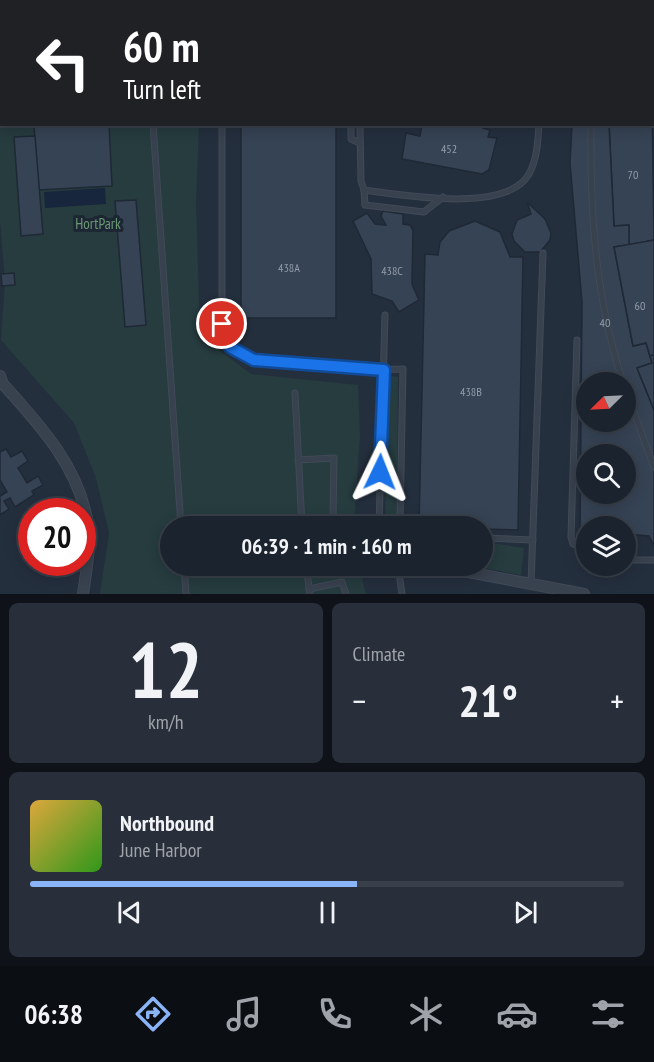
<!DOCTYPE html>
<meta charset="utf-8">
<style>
body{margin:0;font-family:"PT Sans Narrow",sans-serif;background:#282f3a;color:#f1f3f6;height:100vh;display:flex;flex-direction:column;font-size:22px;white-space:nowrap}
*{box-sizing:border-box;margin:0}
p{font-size:20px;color:#a0a4aa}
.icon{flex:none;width:33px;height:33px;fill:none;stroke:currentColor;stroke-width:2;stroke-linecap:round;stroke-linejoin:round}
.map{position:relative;height:594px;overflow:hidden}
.sheet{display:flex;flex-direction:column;gap:9px;padding:9px;background:#0f1319;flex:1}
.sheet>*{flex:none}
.guide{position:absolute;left:0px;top:0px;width:654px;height:126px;box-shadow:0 3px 15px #0003,0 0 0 2px #39404a;background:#202124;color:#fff;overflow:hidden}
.needle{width:39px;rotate:246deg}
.fabs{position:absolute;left:576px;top:372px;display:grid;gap:12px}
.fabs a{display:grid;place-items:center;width:60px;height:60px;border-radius:50%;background:#1b232e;box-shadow:0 3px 15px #0003,0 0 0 2px #39404a;font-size:30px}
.speed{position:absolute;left:18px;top:498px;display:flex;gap:12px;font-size:30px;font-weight:700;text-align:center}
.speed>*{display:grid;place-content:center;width:78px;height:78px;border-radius:50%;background:#1b232e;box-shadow:0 3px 15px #0003,0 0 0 2px #39404a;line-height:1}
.speed .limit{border:9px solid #d22;background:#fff;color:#111}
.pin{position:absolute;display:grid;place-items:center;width:51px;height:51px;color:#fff;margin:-26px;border:3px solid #fff;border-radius:50%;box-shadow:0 2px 6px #0007}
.me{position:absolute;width:66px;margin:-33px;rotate:2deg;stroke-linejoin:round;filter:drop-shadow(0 0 4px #0008)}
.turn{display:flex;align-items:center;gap:21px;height:126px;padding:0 24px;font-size:27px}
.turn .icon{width:78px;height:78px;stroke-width:2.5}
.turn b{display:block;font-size:42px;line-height:51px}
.big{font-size:45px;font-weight:700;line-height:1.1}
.sheet .card{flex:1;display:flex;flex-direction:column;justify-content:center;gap:9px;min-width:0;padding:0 21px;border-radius:9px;background:#282f3a}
.sheet .dial{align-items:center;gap:0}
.dial b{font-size:78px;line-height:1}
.song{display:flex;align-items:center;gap:18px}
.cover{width:72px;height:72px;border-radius:9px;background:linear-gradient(135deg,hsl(40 70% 55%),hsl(110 70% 35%))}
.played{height:6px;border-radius:3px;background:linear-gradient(90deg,#8ab4f8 55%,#39404a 55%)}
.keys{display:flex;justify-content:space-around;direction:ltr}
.heat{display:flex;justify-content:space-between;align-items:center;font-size:33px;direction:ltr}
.sheet .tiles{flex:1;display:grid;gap:9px;grid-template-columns:1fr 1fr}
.card:last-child{grid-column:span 2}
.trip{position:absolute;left:160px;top:516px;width:333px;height:60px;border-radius:30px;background:#1b232e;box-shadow:0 3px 15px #0003,0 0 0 2px #39404a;font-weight:700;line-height:60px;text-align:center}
.menu{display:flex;height:96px;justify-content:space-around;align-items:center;background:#0b0e12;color:#a0a4aa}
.menu .icon{width:42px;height:42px}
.menu .selected{color:#8ab4f8}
.menu b{font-size:27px;color:#f1f3f6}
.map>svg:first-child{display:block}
.green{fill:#263c3f}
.water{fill:#17263c}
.building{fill:#364354;stroke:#1f2835;stroke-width:1.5;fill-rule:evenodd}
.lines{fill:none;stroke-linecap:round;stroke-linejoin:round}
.lane-casing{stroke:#414a57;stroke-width:7}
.street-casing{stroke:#414a57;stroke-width:12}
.lane{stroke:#38414e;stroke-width:5}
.street{stroke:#38414e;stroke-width:10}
.route-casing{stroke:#114b97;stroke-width:15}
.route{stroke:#1a73e8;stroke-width:10}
.labels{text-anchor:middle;stroke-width:6;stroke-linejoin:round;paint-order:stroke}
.number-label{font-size:12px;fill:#929caa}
.park-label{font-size:15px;fill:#6b9a76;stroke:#1d2633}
</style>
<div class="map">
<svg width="654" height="594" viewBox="0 0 654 594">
<rect width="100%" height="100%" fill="#242f3e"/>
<g class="green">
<polygon points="0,0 196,0 2,2 2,124 199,125 196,201 200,336 251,374 358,385 360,435 354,526 171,526 171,566 359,566 366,594 100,594 109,533 96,478 74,423 1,340 5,281 0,221"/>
<polygon points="388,376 398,377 397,526 385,526"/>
<polygon points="492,543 524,548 521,575 474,566 483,566 483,552 491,553"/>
</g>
<polygon class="water" points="105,188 106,204 45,208 44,192"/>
<g class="building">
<polygon points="371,0 514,0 370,2"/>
<polygon points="619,0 654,0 654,410 637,368 652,363 646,343 633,346 614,247 629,245 629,225 614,226 609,124 652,124 652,2"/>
<polygon points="619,0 654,0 654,102 652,2"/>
<polygon points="652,102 654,240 629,245 629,225 614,226 609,124 652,124"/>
<polygon points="34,124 109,124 112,186 38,190"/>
<rect x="241" y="124" width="95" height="194"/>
<polygon points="422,124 484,124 483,128 490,130 488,137 497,138 489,170 482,174 402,159 406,133 420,136"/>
<path d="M572,124H609L614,226L629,225V245L614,247L633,346L646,343L652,363L637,368L654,410V546L649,536L626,534V526H586V532H580L582,302L570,163ZM586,382H626V422H586ZM586,454H626V494H586Z"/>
<polygon points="35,136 43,234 21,236 14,137"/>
<polygon points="136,200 146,325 125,327 115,201"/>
<polygon points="527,202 545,219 551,233 550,240 540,252 525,252 514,241 512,234 517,220 531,214"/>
<polygon points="383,211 403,214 403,224 410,225 413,230 412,284 419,300 399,312 392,301 372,294 371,259 353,221 367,213 375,224 386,225 381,216"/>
<polygon points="475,221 500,232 510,257 523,257 518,530 483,529 483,526 419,526 425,254 438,255 440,242 449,231"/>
<polygon points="654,240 654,355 650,356 646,343 633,346 614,247"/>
<polygon points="14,273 15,285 2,286 1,274"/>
<polygon points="654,355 654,410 637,368 652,363 650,356"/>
<polygon points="6,449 11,457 22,451 28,461 18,468 27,483 38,476 43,485 32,491 34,495 15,507 10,498 4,501 9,509 0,515 0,496 7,492 0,480 0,452"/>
</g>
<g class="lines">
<defs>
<g id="lane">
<polyline points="562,2 562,0"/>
<polyline points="607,2 607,0"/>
<polyline points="153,124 181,526"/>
<path d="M222,124V324C224,337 228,347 240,354C261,366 374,370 403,369L400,520L405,526"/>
<polyline points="351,124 351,139 360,143"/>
<polyline points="360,124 361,181 364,190 365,205 424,212 443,197"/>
<path d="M591,124C590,212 595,298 623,382"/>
<path d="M364,190C403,195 506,214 529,174C537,160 538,141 539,124"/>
<polyline points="577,340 571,537 573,544 586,549"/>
<polyline points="626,391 654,467"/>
<polyline points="295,393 302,526"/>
<polyline points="298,460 334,458 333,519 302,522"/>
<polyline points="379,526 385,315"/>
<polyline points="483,538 533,540"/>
<polyline points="626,560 654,560"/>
<polyline points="184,566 186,594"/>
<polyline points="306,566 310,594"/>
<polyline points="398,566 402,594"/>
<polyline points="531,584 543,253"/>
<polyline points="309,589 342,582 346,594"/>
</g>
<g id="street">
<path d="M0,376L3,384C40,425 80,468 88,525C91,547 86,572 83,594"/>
<polyline points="436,566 584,594"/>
</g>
</defs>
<use href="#lane" class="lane-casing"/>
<use href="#street" class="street-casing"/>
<use href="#lane" class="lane"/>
<use href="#street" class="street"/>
</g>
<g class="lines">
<defs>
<polyline id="route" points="222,324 230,347 254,360 384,370 380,472"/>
</defs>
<use href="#route" class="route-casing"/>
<use href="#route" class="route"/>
</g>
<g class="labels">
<g class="number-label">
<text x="449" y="153">452</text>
<text x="633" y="179">70</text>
<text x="289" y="272">438A</text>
<text x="392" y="275">438C</text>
<text x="640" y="310">60</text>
<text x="605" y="327">40</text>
<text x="471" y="396">438B</text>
</g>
<g class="park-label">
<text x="98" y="229">HortPark</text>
</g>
</g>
</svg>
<div class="fabs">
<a><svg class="needle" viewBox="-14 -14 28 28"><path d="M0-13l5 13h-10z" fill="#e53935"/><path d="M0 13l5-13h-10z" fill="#a0a4aa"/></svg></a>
<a><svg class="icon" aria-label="search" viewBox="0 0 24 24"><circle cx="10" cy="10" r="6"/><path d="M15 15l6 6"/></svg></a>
<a><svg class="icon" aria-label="layers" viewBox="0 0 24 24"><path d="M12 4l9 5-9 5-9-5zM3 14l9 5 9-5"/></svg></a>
</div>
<div class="speed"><div class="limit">20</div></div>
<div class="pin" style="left:222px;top:324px;background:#d93025"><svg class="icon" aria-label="arrive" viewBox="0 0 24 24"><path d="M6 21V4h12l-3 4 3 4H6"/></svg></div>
<svg class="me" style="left:380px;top:472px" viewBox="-20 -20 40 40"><path d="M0-17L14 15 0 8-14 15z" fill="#1a73e8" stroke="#fff" stroke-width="4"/></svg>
<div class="trip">06:39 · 1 min · 160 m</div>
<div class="guide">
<div class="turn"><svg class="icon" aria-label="left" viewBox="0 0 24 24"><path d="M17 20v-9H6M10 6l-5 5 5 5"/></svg><div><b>60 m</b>Turn left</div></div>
</div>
</div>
<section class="sheet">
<div class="tiles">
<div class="card dial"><b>12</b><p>km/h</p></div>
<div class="card"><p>Climate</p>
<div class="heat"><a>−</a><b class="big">21°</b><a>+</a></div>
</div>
<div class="card">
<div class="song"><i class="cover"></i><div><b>Northbound</b><p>June Harbor</p></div></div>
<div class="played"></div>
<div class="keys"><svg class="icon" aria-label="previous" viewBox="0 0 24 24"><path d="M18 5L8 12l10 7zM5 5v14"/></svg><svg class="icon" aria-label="pause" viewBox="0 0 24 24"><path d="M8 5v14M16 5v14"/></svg><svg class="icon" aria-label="next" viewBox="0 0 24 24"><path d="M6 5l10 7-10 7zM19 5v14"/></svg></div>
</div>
</div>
</section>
<nav class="menu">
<b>06:38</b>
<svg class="icon selected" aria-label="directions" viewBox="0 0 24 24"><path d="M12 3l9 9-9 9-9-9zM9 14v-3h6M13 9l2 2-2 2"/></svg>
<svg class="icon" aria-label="music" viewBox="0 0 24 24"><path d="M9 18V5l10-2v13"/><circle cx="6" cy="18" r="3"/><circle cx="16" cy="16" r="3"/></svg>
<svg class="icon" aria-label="phone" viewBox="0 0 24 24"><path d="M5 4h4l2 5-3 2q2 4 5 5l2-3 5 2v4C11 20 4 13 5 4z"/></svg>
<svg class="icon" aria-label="climate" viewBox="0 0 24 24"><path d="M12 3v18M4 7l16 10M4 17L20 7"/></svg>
<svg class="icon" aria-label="car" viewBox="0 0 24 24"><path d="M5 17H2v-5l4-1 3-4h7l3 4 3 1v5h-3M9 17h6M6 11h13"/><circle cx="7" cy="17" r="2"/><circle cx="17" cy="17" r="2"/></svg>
<svg class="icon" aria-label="filters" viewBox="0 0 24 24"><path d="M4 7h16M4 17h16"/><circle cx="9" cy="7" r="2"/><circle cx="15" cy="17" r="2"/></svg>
</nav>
